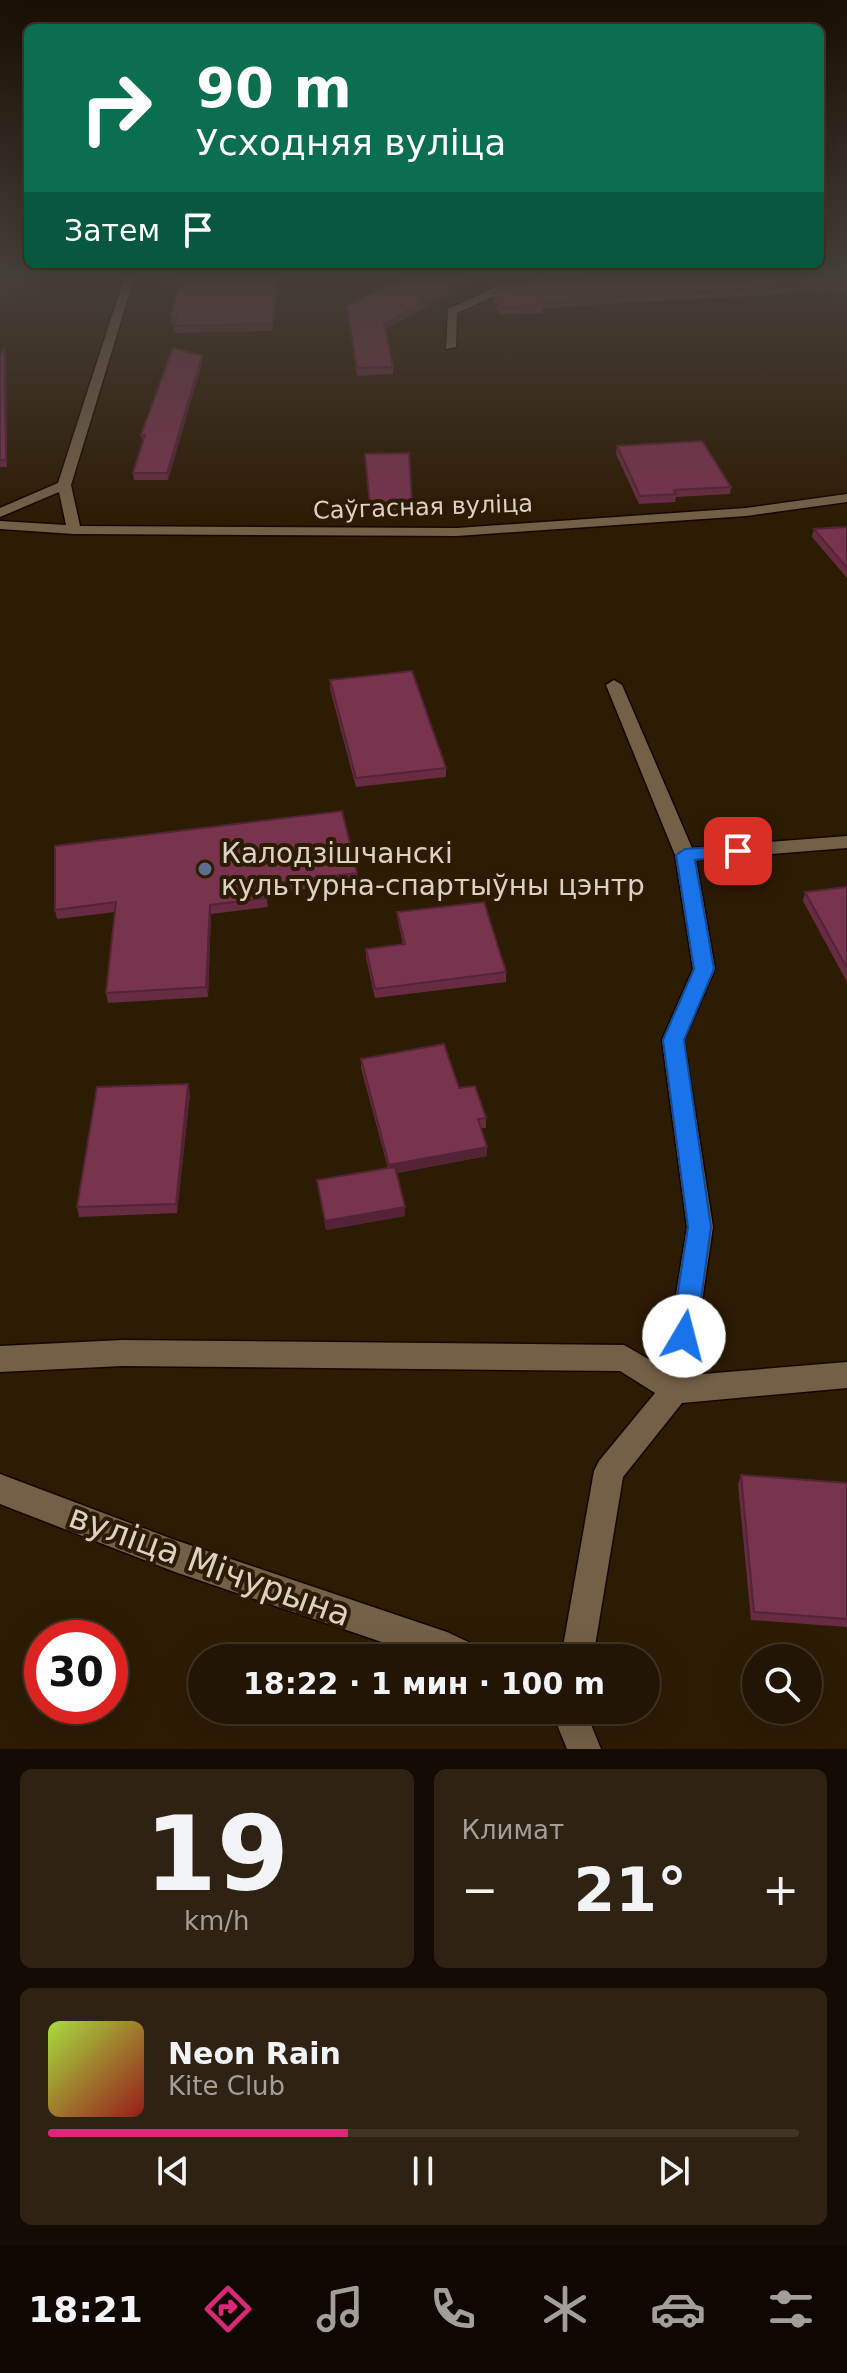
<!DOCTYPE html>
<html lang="ru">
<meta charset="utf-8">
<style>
body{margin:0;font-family:"DejaVu Sans",sans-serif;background:#2e2212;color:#f1f3f6;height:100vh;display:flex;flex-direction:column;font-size:30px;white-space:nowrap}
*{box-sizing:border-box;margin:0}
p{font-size:26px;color:#a29f9a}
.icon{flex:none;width:44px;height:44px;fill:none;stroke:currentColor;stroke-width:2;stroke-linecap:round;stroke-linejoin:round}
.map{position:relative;height:1749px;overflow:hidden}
.side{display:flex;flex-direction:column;gap:20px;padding:20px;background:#130c02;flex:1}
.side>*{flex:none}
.hud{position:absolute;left:24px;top:24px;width:800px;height:244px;border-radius:12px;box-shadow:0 8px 32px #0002,0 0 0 2px #3f3425;background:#0b6e4f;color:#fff;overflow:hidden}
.tools{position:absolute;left:742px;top:1644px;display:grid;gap:16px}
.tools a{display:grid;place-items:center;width:80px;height:80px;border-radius:50%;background:#221503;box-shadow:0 8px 32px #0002,0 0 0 2px #3f3425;font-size:40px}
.speed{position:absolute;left:24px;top:1620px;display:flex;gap:16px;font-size:40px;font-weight:700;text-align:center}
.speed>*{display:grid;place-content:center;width:104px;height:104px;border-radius:50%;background:#221503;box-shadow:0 8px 32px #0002,0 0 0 2px #3f3425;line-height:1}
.speed .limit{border:12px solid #d22;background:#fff;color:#111}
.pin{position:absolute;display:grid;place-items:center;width:68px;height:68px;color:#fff;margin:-34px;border-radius:16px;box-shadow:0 4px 12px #0006}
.me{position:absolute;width:88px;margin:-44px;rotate:8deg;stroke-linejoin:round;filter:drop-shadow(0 0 6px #0008)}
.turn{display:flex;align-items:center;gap:28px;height:168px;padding:0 40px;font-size:36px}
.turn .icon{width:104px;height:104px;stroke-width:2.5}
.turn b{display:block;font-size:56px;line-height:68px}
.then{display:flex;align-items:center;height:76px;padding:0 40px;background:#0003;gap:16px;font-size:30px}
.big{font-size:60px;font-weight:800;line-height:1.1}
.side .tile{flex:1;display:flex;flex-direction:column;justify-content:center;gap:12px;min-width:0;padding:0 28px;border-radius:12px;background:#2e2212}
.side .dial{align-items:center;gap:0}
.dial b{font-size:104px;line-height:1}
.song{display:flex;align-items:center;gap:24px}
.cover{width:96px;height:96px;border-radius:12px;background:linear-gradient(135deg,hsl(80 70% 55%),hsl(0 70% 35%))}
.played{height:8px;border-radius:4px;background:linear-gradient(90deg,#db2777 40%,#3f3425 40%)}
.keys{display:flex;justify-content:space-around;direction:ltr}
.heat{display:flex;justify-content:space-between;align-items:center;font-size:44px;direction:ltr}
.side .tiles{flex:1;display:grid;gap:20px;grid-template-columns:1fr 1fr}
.tile:last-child{grid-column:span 2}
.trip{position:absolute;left:188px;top:1644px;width:472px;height:80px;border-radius:40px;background:#221503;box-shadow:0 8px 32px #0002,0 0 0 2px #3f3425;font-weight:800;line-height:80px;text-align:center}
.tab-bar{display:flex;height:128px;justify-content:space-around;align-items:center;background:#0e0801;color:#a29f9a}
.tab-bar .icon{width:56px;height:56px}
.tab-bar .selected{color:#db2777}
.tab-bar b{font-size:36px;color:#f1f3f6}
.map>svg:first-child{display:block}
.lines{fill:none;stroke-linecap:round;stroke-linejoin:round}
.minor-casing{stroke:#150600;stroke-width:3}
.minor{fill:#746047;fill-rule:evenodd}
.wall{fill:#672c42}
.shaded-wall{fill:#542436}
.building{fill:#78334d;stroke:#542436;stroke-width:2}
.route{fill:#1a73e8;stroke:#114b97;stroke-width:2}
.service-dot{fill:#5c6f8a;stroke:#2d1c04;stroke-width:3}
.labels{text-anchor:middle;stroke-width:8;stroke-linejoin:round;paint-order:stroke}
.far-street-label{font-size:24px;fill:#dcd1c2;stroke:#2d1c04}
.poi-label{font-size:28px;fill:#dcd1c2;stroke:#2d1c04;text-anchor:start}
.near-street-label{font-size:34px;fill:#dcd1c2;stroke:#2d1c04}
</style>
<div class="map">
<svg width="847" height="1749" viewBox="0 0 847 1749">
<rect width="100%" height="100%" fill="#2d1c04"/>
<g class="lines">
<defs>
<g id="minor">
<polygon points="125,275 135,275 71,485 80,526 457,528 746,508 847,494 847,502 746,516 457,536 74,534 0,529 0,521 66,525 59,492 0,517 0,508 58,483"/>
<polygon points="543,278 547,283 516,286 457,313 456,347 446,349 448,309 510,281"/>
<polygon points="614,680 622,685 692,848 847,836 847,848 696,860 715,969 684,1040 713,1227 691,1375 847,1362 847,1388 682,1403 623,1477 593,1658 561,1658 594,1471 599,1461 655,1393 620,1371 122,1366 0,1372 0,1346 122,1340 624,1345 664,1368 687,1227 662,1040 693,969 675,855 606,685"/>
<polygon points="0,1474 175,1540 447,1632 477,1646 481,1658 429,1658 175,1572 0,1504"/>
<polygon points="551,1710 585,1710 601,1749 567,1749"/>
</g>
</defs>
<use href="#minor" class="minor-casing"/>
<use href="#minor" class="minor"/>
</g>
<g class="wall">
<polygon points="161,275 279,275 272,331 174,333 174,326 175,323 172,323 171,316 179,285 160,286"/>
<polygon points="409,275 552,275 514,277 488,288 483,276 385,329 393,367 393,374 357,376 347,306"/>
<polygon points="847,283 846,290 542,308 542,313 499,314 493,300 493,293"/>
<polygon points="4,348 6,355 7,467 0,467 0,356"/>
<polygon points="202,356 202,363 168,480 134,480 133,473 143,442 141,435"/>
<polygon points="617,446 731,487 730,494 676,497 675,502 639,504 616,454"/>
<polygon points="409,453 412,513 371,513 365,454"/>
<polygon points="847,527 847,578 812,537 814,529"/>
<polygon points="330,680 446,768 446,777 356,787 330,689"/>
<polygon points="357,873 357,882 266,894 268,907 211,914 208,997 108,1003 106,993 115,912 57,919 55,910"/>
<polygon points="847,887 847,982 803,901 805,892"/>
<polygon points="397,912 506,972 506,982 375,998 366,958 366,949 403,944 398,922"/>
<polygon points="361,1059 459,1088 486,1118 486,1128 481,1128 487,1147 487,1156 397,1173 405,1216 326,1230 317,1180 388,1168 361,1068"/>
<polygon points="190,1093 177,1213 79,1217 77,1207"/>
<polygon points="741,1475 847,1483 847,1627 751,1620 738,1484"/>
</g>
<g class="shaded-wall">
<polygon points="278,275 279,275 272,331 272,324"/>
<polygon points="473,275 483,276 384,330 384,323"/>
<polygon points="504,275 514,275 514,277 488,288 489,281"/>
<polygon points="4,348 6,355 7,467 6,460"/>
<polygon points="202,356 202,363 168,480 167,473"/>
<polygon points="210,905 211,914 208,997 206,987"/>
<polygon points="188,1084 190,1093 177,1213 176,1204"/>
<polygon points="487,1147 487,1156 389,1174 389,1165"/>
<polygon points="405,1207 405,1216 326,1230 325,1221"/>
</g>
<g class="building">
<polygon points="161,275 278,275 272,324 174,326 177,316 171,316 180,279 159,279"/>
<polygon points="409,275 473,275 384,323 393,367 357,368 347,306"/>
<polygon points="486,275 504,275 489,281"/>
<polygon points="634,275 838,275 847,283 540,302 543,306 499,308 493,293 517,282"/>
<polygon points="4,348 6,460 0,460 0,356"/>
<polygon points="173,348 202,356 167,473 133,473 145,435 141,435"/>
<polygon points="702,441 731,487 674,490 676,494 640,496 617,446"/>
<polygon points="409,453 412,505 370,505 365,454"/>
<polygon points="847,527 847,568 814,529"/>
<polygon points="412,671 446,768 356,778 330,680"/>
<polygon points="342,811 357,873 265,884 267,898 210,905 206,987 106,993 116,902 55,910 55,846"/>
<polygon points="847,887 847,968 805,892"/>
<polygon points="484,902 506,972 375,989 366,949 405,944 397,912"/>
<polygon points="444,1044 459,1088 475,1086 486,1118 478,1119 487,1147 389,1165 361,1059"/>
<polygon points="188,1084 176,1204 77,1207 97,1087"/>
<polygon points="395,1167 405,1207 325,1221 317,1180"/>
<polygon points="741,1475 847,1483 847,1619 754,1612"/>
</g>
<linearGradient id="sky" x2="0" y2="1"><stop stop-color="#190f02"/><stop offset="0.53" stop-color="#46403a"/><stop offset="1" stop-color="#46403a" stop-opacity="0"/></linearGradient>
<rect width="847" height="519" fill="url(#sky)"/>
<polygon class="route" points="738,845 747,851 744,855 695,860 714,969 684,1040 711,1227 696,1336 692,1344 684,1347 675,1344 671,1336 688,1227 663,1040 694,969 676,855 685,849"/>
<circle class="service-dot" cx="205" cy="869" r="8"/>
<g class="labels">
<g class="far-street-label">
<text transform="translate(423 507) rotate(-2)" y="8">Саўгасная вуліца</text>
</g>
<g class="poi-label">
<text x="221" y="863">Калодзішчанскі<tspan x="221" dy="32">культурна-спартыўны цэнтр</tspan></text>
</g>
<g class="near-street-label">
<text transform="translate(210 1565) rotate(20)" y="12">вуліца Мічурына</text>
</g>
</g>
</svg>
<div class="tools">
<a><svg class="icon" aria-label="search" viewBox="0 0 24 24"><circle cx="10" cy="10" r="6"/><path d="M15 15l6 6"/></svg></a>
</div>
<div class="speed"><div class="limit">30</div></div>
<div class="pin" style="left:738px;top:851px;background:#d93025"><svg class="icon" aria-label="arrive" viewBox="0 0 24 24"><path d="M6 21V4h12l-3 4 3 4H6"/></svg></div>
<svg class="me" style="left:684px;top:1336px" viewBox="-20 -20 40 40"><circle r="19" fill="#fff"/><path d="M0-13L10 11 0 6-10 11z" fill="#1a73e8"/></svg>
<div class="trip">18:22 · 1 мин · 100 m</div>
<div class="hud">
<div class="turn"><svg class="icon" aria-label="right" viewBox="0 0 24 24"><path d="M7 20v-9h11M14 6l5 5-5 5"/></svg><div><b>90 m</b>Усходняя вуліца</div></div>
<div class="then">Затем<svg class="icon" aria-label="arrive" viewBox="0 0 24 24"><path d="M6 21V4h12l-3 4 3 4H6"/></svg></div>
</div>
</div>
<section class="side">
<div class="tiles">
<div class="tile dial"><b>19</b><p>km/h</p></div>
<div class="tile"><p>Климат</p>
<div class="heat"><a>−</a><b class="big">21°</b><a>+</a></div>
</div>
<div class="tile">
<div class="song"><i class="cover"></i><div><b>Neon Rain</b><p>Kite Club</p></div></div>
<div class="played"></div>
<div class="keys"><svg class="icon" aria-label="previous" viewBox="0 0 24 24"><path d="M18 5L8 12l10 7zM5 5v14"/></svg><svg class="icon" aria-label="pause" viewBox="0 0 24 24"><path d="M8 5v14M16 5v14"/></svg><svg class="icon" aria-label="next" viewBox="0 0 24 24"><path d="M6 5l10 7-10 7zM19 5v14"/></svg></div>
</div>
</div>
</section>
<nav class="tab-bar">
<b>18:21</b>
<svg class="icon selected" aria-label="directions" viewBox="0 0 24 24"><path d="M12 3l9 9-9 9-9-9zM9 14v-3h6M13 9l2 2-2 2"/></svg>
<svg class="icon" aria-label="music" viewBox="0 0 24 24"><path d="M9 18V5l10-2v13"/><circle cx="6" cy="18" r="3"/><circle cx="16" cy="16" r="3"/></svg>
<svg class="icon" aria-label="phone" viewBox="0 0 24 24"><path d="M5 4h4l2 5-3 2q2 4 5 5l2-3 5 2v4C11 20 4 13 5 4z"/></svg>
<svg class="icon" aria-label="climate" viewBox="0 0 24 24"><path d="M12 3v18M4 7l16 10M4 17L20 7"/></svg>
<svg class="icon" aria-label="car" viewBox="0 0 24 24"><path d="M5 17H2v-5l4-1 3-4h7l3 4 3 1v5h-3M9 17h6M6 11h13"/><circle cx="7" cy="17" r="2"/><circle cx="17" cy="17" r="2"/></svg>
<svg class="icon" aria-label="filters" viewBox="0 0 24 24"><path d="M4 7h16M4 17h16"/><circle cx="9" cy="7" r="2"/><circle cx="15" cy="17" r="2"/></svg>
</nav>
